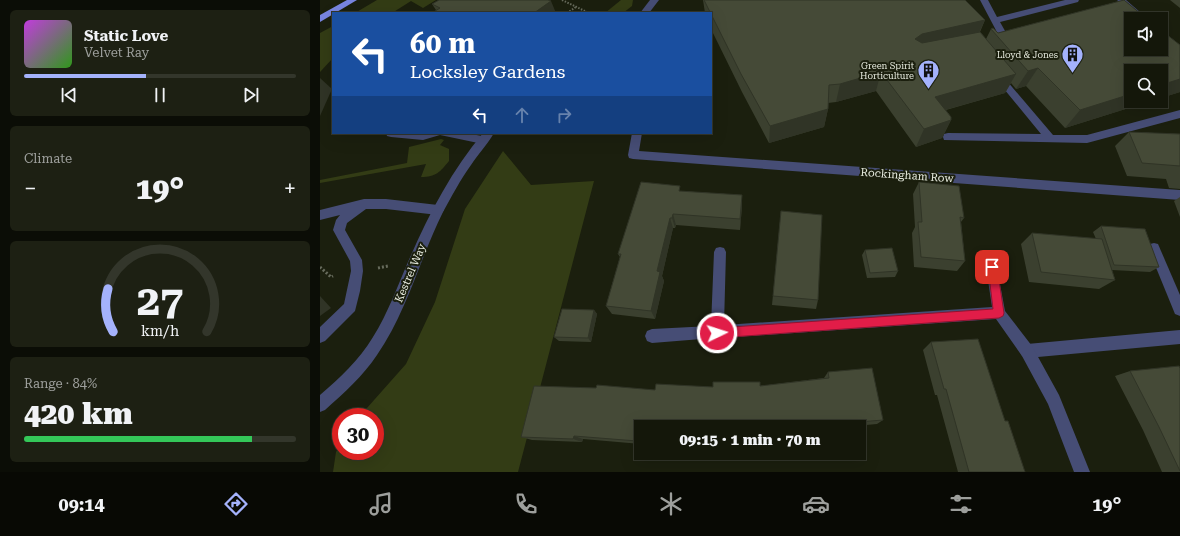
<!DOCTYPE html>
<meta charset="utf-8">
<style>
body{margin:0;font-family:"Roboto Serif",serif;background:#1d2013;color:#f1f3f6;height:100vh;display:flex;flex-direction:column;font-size:15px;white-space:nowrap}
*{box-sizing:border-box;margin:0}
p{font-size:13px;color:#9d9f9c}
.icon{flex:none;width:22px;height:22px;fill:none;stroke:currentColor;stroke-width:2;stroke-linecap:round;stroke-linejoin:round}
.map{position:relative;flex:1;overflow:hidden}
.drawer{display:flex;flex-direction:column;gap:10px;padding:10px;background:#0b0d06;width:320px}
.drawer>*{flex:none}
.banner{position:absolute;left:12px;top:12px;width:380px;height:122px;border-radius:0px;box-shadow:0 4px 16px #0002,0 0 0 1px #33362b;background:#1a4fa0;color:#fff;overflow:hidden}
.controls{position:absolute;left:804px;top:12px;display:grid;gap:8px}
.controls a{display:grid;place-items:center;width:44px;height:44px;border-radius:0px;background:#14170a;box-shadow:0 4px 16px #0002,0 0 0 1px #33362b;font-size:20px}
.speed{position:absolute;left:12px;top:408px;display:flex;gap:8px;font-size:20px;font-weight:700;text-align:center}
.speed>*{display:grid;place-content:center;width:52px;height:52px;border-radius:50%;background:#14170a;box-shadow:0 4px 16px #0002,0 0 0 1px #33362b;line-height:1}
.speed .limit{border:6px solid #d22;background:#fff;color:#111}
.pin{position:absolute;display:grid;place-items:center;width:34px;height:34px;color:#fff;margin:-17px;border-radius:8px;box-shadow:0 2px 6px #0006}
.me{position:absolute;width:44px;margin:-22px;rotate:86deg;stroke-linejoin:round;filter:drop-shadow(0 0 3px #0008)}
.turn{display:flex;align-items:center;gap:14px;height:84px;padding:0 12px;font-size:18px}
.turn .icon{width:52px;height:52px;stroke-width:2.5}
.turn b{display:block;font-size:28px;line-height:34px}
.lanes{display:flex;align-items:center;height:38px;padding:0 12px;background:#0003;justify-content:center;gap:20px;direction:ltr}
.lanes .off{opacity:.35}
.big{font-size:30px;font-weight:800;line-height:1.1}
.drawer .widget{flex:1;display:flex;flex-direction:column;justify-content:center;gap:6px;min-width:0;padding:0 14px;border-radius:6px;background:#1d2013}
.drawer .dial{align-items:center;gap:0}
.dial svg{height:104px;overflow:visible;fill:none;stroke:#33362b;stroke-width:7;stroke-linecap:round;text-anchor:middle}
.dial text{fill:#f1f3f6;stroke:none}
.song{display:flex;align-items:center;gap:12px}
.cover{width:48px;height:48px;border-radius:6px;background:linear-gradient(135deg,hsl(290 70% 55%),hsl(110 70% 35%))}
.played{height:4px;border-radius:2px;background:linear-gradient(90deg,#a4b2fc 45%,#33362b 45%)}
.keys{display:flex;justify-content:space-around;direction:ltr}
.heat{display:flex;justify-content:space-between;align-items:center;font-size:22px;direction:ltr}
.charge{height:6px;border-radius:3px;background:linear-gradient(90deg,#34c759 84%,#33362b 0)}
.trip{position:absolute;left:314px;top:420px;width:232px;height:40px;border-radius:0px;background:#14170a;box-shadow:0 4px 16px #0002,0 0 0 1px #33362b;font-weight:800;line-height:40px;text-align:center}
.tab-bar{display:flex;height:64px;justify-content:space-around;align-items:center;background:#080904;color:#9d9f9c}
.tab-bar .icon{width:28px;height:28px}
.tab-bar .selected{color:#a4b2fc}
.tab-bar b{font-size:18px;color:#f1f3f6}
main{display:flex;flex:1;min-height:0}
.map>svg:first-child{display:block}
.green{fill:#333c15}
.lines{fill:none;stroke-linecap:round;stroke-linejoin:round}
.path-far1{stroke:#676b5c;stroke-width:2;stroke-dasharray:1.5 1.5;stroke-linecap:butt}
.path{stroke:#676b5c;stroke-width:3;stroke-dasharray:2 2;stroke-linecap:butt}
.service{fill:#464d75;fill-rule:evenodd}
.minor{fill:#464d75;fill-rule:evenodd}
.trunk{fill:#7885e0;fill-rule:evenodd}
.wall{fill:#3b402f}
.shaded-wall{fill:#303426}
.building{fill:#454a37;stroke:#303426}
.route{fill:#e11d48;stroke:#92132f}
.labels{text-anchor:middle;stroke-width:4;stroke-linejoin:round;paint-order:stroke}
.far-poi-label{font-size:9px;fill:#e7ebdf;stroke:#1b1f0e;text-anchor:end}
.street-label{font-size:11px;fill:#e7ebdf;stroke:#1b1f0e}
</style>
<main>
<section class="drawer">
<div class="widget">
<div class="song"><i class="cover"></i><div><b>Static Love</b><p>Velvet Ray</p></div></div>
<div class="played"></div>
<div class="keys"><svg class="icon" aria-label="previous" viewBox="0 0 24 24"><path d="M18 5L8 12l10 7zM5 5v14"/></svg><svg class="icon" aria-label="pause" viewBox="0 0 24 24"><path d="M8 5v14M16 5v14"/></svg><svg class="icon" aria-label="next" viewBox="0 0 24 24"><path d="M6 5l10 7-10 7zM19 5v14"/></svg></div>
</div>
<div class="widget"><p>Climate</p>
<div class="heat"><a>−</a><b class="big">19°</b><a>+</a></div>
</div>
<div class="widget dial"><svg viewBox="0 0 100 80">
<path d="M14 69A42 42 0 1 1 86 69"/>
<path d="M14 69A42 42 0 0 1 10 36" stroke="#a4b2fc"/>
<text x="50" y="56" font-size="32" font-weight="700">27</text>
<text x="50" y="72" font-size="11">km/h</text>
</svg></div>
<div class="widget"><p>Range · 84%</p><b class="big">420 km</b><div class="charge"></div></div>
</section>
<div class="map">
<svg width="860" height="472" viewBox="0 0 860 472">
<rect width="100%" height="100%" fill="#1b1f0e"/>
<g class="green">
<polygon points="57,0 116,0 103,8 91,1 72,13 35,13"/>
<polygon points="301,0 313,0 312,6 303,13 285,13"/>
<polygon points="13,26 13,58 0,72 0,33"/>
<path d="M121,139L124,140L120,145L129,149V161C120,172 116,177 101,177L106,164L0,183V180L87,163L89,147Z"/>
<polygon points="183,151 211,185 274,181 198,472 13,472 16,452 21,444 21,451 55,451 55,417 39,417 86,364 115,302 145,209"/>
</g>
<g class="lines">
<g class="path-far1">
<polyline points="242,0 269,13"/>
<polyline points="247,13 256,7"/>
</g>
<g class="path">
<polyline points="0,267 11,277 13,276"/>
<polyline points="58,268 68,266"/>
</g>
<g class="service">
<polygon points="660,0 668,0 677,17 745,0 759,0 758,2 680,22 689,38 687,40 676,43 671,40 673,38 679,36"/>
<polygon points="797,0 806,0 828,19 819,19"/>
<polygon points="678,73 681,74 733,135 767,135 860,110 860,118 767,143 624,140 623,137 624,134 628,133 721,134 675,78 673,76 675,74"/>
<polygon points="66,133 146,133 167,137 168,140 167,143 163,144 120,135 103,140 71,137 67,136"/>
<polygon points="312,133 322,133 319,151 860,190 860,200 313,159 309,158 308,155"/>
<polygon points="44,199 66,199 118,205 122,207 124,210 122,213 118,215 66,209 46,209 27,223 25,230 42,260 43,271 40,291 35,311 5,341 0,343 0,327 24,304 31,271 30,261 13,230 16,220 20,215 0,220 0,210"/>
<polygon points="834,243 838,244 860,295 860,316 855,314 828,248 830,244"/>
<polygon points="860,330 860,344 707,358 702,356 700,351 702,346 707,344"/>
</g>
<g class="minor">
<polygon points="330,0 339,0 329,13 320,13"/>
<path d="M163,133H174C168,144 158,154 151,165C140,180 132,196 123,212C100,258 87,312 57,355C43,376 24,393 5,410L0,412V395C20,378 39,360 53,337C68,313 77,287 88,262C108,216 131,171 163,133Z"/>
<polygon points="400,247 404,248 406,252 404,325 672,307 666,267 668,263 672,261 676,263 685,311 712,346 739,395 770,472 754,472 728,404 702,356 676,319 401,338 397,340 394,338 332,343 327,341 325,336 327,331 332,329 391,326 394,252 396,248"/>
</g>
<polygon class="trunk" points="27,0 37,0 0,22 0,15"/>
</g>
<g class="wall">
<polygon points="383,0 645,0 665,20 660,32 666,39 671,29 673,28 678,33 804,0 827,19 811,19 811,49 841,49 841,30 860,45 860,92 841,98 841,71 811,71 811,101 831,101 745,128 706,86 696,89 691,83 685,93 626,110 631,117 631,120 622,138 596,147 556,91 516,102 508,103 508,109 504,127 449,143 422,92 391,29 391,13 385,13"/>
<polygon points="850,0 860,0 860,8"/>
<polygon points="112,4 236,13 116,10"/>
<polygon points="809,132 860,134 860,189 849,188 846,179 807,176 795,146"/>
<polygon points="599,182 644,218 641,222 645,261 637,271 594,267 592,233 595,227 593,194"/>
<polygon points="361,191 422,195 422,206 420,230 356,225 355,228 353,228 342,276 344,281 335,319 292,314 286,306 300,257 298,254"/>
<polygon points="860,197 860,217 854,201"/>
<polygon points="461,211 498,300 496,309 452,305"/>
<polygon points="781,226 839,267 830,272 792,270 795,280 779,289 709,282 701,244 712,233 776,239 773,232"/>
<polygon points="545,250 578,271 575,277 547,278 542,255"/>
<polygon points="274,310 277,314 271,342 239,341 234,337"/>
<polygon points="611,342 705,472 638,472 617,395 615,395 603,350"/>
<polygon points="860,368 860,472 842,472 823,430 795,376 810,371"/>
<polygon points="508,372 563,420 557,424 524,427 321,427 321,444 263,439 262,442 212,440 201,437 335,390 440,386 504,378"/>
<polygon points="457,453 487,453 457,457"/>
</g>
<g class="shaded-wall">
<polygon points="231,1 236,13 214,13"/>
<polygon points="665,20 656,39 595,53 595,39 602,34"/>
<polygon points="718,68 706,86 696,89 708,71"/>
<polygon points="561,72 556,91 516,102 520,84"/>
<polygon points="696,74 685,93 607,115 615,97"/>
<polygon points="0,78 12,89 0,116"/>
<polygon points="860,79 860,92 841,98 841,85"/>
<polygon points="811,94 811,101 831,101 745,128 760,110"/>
<polygon points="508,109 504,127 449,143 450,126"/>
<polygon points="631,120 622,138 596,147 604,129"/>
<polygon points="422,195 422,206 420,230 420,219"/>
<polygon points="353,214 356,225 355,228 352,218"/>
<polygon points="350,218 353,228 342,276 344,281 335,319 331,311 337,271"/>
<polygon points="0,296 11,308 0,316"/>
<polygon points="274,310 277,314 271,342 268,338"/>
<polygon points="318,435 321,437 321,443 317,441"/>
<polygon points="254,436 263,439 262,442 253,439"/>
</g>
<g class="building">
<polygon points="119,0 228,0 231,1 214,13 112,13 120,8 112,4"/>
<polygon points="384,0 645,0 665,20 602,34 595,39 602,43 660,32 696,74 615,97 631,117 631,120 604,129 561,72 520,84 509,85 508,109 450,126 421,74"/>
<polygon points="804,0 827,19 811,19 811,49 841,49 841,30 860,45 860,79 841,85 841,71 811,71 811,94 760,110 718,68 708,71 671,29 673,28 678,33"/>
<polygon points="809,132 860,134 860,166 822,163"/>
<polygon points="321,182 360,186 359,191 422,195 420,219 353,214 352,218 350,218 337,271 340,272 331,311 286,306 301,254 298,254"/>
<polygon points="599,182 639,186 644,218 640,217 645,261 601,257 598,222 602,222"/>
<polygon points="461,211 502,215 498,300 453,296"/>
<polygon points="781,226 825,229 839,267 794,265"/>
<polygon points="712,233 782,239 795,280 721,272"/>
<polygon points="572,248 578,271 550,273 545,250"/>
<polygon points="242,309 274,310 268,338 234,337"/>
<polygon points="658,339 685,421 688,421 705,472 649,472 626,389 624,389 611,342"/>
<polygon points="859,366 860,368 860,471 839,427 810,371"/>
<polygon points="552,368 563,420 502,425 502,427 321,427 321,435 318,435 317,441 254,436 253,439 201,437 214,386 276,388 277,385 335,390 336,384 393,387 393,382 440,382 440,386 509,378 508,372"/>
<polygon points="458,453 468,453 459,454"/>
</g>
<polygon class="route" points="672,263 676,264 677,267 684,313 683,316 679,318 397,338 393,336 392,333 393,329 397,328 673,309 668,267 669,264"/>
<defs>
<symbol id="building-pin" viewBox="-11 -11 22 30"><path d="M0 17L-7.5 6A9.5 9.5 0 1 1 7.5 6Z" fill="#a4b2fc" stroke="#1b1f0e"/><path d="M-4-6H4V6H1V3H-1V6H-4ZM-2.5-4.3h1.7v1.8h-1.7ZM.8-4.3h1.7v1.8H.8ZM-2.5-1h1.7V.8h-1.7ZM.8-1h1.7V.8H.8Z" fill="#111"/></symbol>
</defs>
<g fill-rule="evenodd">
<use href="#building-pin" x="740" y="42" width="25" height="34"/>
<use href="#building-pin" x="596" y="58" width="25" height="34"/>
</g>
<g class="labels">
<g class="far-poi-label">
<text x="738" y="58">Lloyd &amp; Jones</text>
<text x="594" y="69">Green Spirit<tspan x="594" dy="10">Horticulture</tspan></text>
</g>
<g class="street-label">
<text transform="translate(587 175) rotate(4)" y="4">Rockingham Row</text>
<text transform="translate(90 273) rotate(-67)" y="4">Kestrel Way</text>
</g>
</g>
</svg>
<div class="controls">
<a><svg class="icon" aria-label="sound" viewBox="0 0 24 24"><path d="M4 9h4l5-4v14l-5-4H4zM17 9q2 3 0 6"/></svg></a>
<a><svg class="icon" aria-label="search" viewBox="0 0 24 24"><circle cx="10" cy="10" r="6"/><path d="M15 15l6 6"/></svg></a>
</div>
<div class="speed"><div class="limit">30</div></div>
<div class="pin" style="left:672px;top:267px;background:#d93025"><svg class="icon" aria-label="arrive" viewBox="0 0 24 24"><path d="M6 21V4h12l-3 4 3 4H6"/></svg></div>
<svg class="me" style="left:397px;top:333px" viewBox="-20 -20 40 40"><circle r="17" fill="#e11d48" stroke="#fff" stroke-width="3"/><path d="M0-11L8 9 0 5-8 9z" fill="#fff"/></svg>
<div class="trip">09:15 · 1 min · 70 m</div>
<div class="banner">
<div class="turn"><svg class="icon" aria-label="left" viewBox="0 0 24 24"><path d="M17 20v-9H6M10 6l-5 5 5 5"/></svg><div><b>60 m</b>Locksley Gardens</div></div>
<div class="lanes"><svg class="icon" aria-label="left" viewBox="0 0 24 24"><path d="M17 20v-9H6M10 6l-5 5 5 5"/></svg><svg class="icon off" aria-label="ahead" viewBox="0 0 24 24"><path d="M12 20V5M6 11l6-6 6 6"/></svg><svg class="icon off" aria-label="right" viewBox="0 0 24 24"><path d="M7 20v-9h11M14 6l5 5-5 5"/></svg></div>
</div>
</div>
</main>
<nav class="tab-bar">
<b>09:14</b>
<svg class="icon selected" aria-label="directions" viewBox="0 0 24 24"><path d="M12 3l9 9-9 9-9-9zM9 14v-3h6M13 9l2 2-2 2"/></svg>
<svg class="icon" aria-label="music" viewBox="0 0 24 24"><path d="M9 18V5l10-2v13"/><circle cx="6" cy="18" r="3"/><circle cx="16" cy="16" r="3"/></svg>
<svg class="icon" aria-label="phone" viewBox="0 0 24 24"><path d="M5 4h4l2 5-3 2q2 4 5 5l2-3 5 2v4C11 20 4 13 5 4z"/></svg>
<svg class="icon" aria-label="climate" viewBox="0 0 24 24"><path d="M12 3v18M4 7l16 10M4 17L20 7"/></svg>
<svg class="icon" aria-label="car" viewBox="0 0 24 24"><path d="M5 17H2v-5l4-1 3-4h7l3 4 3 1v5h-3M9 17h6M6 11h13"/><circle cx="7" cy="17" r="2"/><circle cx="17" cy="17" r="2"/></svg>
<svg class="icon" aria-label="filters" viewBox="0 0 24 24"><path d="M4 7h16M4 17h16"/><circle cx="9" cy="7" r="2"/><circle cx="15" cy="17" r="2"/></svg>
<b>19°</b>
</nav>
